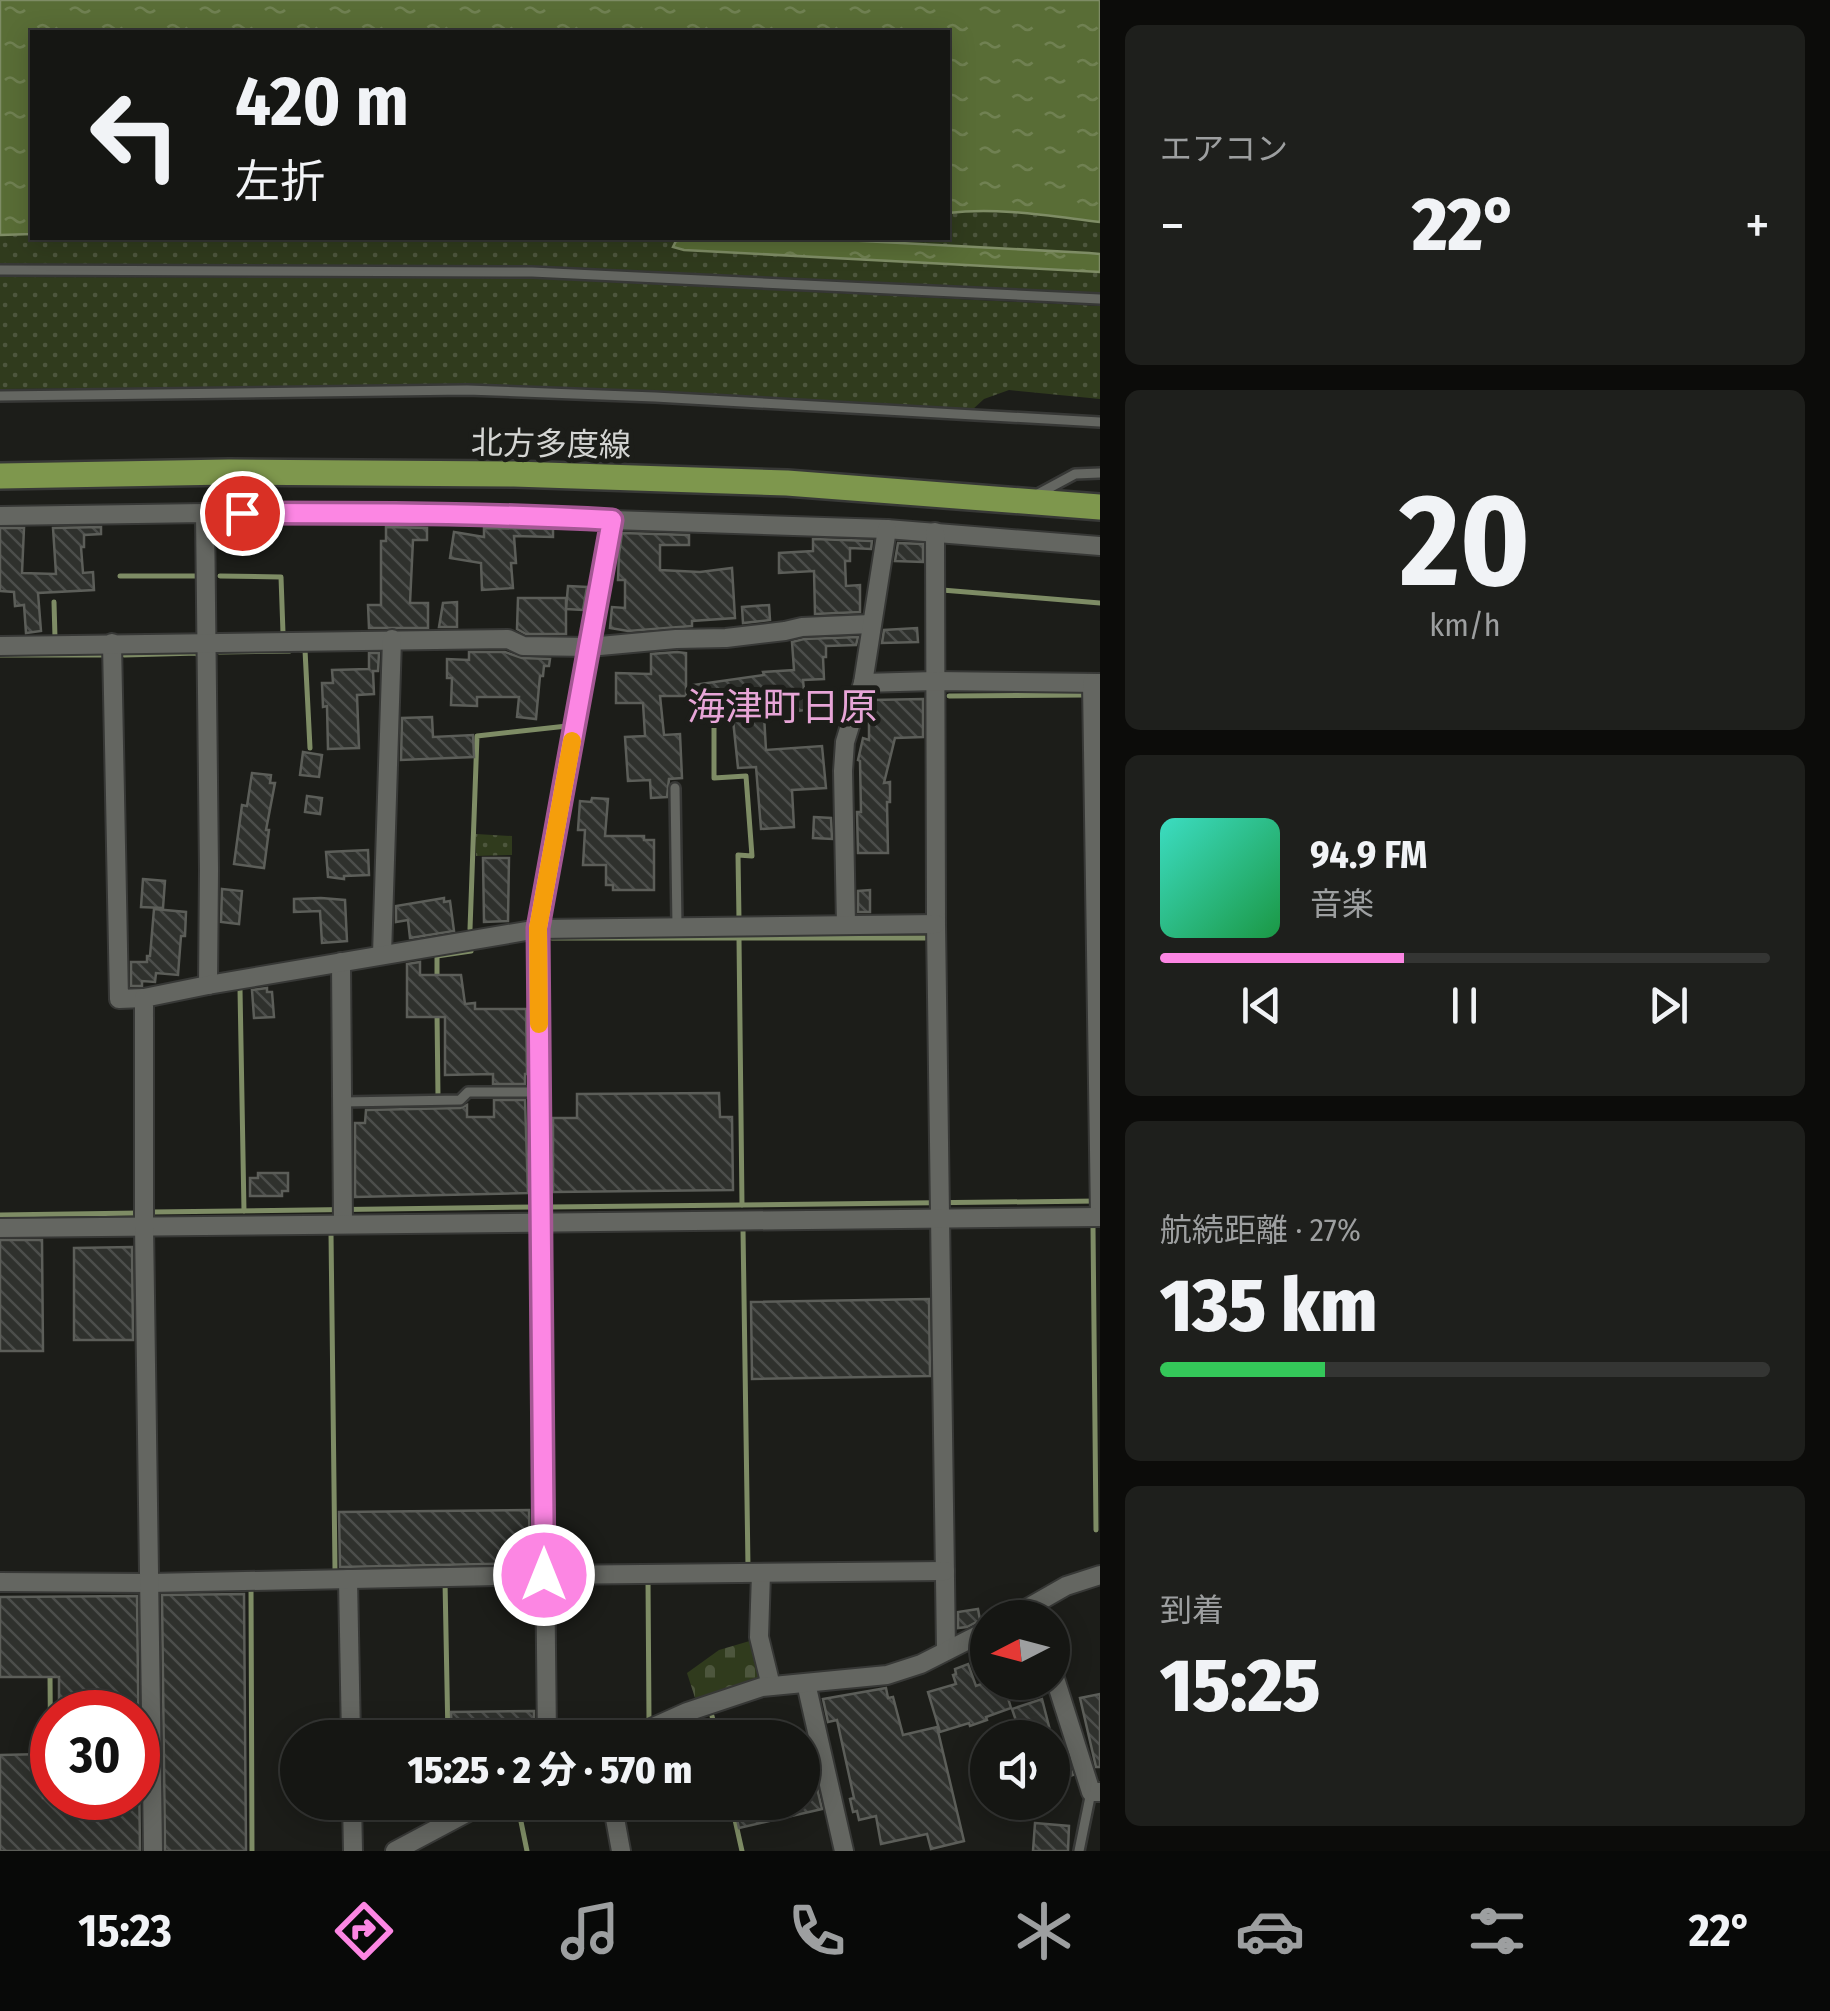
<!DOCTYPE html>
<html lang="ja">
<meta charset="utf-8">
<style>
body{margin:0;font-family:"Fira Sans Condensed","Noto Sans JP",sans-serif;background:#1e1f1c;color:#f1f3f6;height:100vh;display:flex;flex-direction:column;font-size:38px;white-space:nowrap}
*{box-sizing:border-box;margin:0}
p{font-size:32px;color:#9d9fa0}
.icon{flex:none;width:55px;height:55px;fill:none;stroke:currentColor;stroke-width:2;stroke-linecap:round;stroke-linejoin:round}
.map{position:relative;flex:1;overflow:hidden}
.drawer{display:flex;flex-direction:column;gap:25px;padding:25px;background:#0c0c0a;width:730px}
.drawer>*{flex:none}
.hud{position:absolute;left:30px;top:30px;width:920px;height:210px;border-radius:0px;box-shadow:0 5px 25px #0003,0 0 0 2px #343533;background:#151613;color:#f1f3f6;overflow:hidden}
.needle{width:65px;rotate:264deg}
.controls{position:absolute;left:970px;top:1600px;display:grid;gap:20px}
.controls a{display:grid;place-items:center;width:100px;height:100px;border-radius:50%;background:#151613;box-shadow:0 5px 25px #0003,0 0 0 2px #343533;font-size:50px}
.speed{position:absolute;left:30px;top:1690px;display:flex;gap:20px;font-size:50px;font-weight:700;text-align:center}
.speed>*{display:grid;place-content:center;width:130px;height:130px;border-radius:50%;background:#151613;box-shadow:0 5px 25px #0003,0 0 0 2px #343533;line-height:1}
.speed .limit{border:15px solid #d22;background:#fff;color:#111}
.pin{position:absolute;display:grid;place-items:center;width:85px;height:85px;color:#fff;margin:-42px;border:5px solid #fff;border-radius:50%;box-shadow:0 2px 10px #0007}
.me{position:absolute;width:110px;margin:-55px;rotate:0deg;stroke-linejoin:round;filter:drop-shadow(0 0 8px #0008)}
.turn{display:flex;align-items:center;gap:35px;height:210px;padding:0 40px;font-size:45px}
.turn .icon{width:130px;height:130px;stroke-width:2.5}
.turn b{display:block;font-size:70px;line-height:85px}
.big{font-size:75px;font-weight:800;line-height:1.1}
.drawer .widget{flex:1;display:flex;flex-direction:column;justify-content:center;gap:15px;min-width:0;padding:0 35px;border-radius:15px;background:#1e1f1c}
.drawer .dial{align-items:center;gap:0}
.dial b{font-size:130px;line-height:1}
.song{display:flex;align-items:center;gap:30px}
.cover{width:120px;height:120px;border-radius:15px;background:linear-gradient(135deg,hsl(170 70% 55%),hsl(140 70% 35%))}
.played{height:10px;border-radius:5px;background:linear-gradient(90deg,#fc86e3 40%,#343533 40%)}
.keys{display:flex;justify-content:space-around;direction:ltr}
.heat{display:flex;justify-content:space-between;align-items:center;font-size:55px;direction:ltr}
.charge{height:15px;border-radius:8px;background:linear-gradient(90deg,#34c759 27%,#343533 0)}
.trip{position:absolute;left:280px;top:1720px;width:540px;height:100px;border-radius:50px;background:#151613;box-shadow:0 5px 25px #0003,0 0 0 2px #343533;font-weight:800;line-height:100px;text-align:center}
.tabs{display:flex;height:160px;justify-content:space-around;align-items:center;background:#080908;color:#9d9fa0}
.tabs .icon{width:70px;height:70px}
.tabs .selected{color:#fc86e3}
.tabs b{font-size:45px;color:#f1f3f6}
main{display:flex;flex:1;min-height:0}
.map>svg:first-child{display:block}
.grass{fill:url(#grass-dots)}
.cemetery{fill:url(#cemetery-stones)}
.water{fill:url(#water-ripples);stroke:#7e8c65;stroke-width:2.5}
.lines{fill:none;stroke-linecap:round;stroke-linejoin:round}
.stream{stroke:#7e8c65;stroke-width:5}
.building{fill:url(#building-back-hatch);stroke:#5c5e59;stroke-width:2.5}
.service-casing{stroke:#373836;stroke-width:14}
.minor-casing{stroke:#373836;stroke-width:22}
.primary-casing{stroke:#373836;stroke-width:30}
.service{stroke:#646661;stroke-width:9}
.minor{stroke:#646661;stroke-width:18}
.primary{stroke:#7e974d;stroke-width:25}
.route-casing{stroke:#a45794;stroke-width:25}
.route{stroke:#fc86e3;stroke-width:18}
.slow{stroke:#f59e0b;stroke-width:18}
.labels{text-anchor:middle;stroke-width:10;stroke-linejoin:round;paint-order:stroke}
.street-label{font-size:32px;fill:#d4d5d3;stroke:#1c1d19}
.quarter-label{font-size:38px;fill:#e7a5d7;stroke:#1c1d19}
</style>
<main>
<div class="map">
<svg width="1100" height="1851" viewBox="0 0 1100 1851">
<defs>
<pattern id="grass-dots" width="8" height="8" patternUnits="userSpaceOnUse" patternTransform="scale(2.5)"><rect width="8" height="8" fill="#303b1d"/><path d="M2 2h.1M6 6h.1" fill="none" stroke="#4d563d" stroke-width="1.8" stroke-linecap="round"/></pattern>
<pattern id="cemetery-stones" width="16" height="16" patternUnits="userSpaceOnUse" patternTransform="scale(2.5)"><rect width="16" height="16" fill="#303b1d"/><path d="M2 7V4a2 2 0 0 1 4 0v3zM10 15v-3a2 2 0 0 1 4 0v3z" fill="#4d563d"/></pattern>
<pattern id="water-ripples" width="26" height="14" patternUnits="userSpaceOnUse" patternTransform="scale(2.5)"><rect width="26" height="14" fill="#596d36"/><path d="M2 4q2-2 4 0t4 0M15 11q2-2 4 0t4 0" fill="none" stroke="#708152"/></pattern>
<pattern id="building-back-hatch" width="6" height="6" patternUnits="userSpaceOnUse" patternTransform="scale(2.5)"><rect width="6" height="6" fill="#2f312d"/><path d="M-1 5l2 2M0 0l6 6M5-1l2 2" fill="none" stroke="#4c4e4b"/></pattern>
</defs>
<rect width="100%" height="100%" fill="#1c1d19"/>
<g class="grass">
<polygon points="974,210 1026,213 1100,222 1100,254 844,240 764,238 948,238 948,213"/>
<polygon points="32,234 32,238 726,238 676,241 684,250 1100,272 1100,294 530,267 0,265 0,235"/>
<polygon points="0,277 531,278 1100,306 1100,399 1009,390 984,399 972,410 655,392 470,386 0,389"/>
<polygon points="476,834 512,836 512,855 476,856"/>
</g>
<polygon class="cemetery" points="753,1640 764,1678 696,1701 687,1673 719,1650"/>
<g class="water">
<path d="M0,0H1100V222C1049,216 999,207 948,213V32H32V234L0,235Z"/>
<polygon points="726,238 844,240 1089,253 1100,254 1100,272 684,250 673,247 676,241"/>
</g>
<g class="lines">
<g class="stream">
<polyline points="120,576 198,576"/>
<polyline points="220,576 281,577 283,633"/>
<polyline points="942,590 1100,603"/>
<polyline points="54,602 55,638"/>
<polyline points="301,650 305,650 310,748"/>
<polyline points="219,652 290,651"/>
<polyline points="0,655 108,655"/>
<polyline points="124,655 198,653 198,655"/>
<polyline points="572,695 577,659"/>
<polyline points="949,696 1086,695"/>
<polyline points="714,707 714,778 746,776 752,856 738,855 739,920"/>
<polyline points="470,929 477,736 567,726"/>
<polyline points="552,938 925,938"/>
<polyline points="739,938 742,1205"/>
<polyline points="437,977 437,956 471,951"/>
<polyline points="240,989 244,1211"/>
<polyline points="437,1013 438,1096"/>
<polyline points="550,1207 1097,1201"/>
<polyline points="152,1212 535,1207"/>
<polyline points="0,1215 139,1213"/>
<polyline points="1093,1227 1096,1530"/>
<polyline points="743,1229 748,1567"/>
<polyline points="331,1233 335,1570"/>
<polyline points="445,1581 448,1738"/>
<polyline points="251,1585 252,1851"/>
<polyline points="50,1674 51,1803"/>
<polyline points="712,1716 717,1738"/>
<polyline points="649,1720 648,1580 650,1580"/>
<polyline points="448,1802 448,1811"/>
<polyline points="517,1802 527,1851"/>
<polyline points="731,1802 742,1851"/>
</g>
</g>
<g class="building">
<polygon points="101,527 101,534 84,535 84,547 81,547 83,573 93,572 94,590 38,593 41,631 26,633 24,605 15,606 14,592 0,591 0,528 24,528 22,573 56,574 53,528"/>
<polygon points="386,527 427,528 427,540 413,540 410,603 428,603 428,628 369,628 368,605 381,605 381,541 386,541"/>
<polygon points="484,528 553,529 553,537 514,536 516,563 511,563 513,588 482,590 481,563 450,558 454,532 484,537"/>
<polygon points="622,533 689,535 689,545 660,545 660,570 700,572 732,568 735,618 692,621 692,626 628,631 610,628 612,607 625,608 625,580 618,580 619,554"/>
<polygon points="813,539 872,541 871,549 850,548 850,561 845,561 846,586 860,585 860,612 815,614 814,571 779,573 779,553 813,551"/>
<polygon points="898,543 923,544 923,562 895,561"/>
<polygon points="568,586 587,587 583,610 566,609"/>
<polygon points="518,598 566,598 566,634 526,634 517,629"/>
<polygon points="457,602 457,627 439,627 443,603"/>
<polygon points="769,605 770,620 743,623 742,607"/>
<polygon points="917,628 918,642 882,643 884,630"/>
<polygon points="858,637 856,645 826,646 826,657 823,657 824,679 803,680 806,710 764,715 766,750 822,746 826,788 792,790 794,827 761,829 756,767 738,768 731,700 695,704 693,685 764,675 763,672 794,670 792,642 804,639"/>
<polygon points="469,652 505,652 522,658 550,659 549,666 544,666 543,676 540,676 536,719 517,717 519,697 477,697 477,706 451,705 452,678 447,678 447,659 469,660"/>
<polygon points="677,652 686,653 686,696 660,696 664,735 680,734 682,778 669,779 667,797 651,798 650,780 628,781 625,737 645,736 643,703 616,703 616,673 651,674 651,654"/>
<polygon points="369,653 379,653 378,671 373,671 374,694 357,695 359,748 328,749 327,706 323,707 322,683 333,683 332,670 369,669"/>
<polygon points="923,699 923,737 895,738 884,783 890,782 890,802 887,802 888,853 858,853 857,812 861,812 860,761 858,760 863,738 869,740 869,708 871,700"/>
<polygon points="432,717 433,737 473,735 474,757 401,760 402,718"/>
<polygon points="303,752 322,755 319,777 300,775"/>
<polygon points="252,773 271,775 270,783 275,783 266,830 269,830 264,868 234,864 242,805 247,806"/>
<polygon points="307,796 322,798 320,814 305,812"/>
<polygon points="592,798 608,799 605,836 644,836 644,840 654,840 654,890 613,890 613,885 606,885 606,865 583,865 585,830 578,830 580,801 591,802"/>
<polygon points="814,817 831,818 832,839 813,838"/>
<polygon points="368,850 369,875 344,876 344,879 328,877 326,852"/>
<polygon points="483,858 509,858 508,921 484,922"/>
<polygon points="143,879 165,881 163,908 141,907"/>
<polygon points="222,889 242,891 239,924 221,922"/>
<polygon points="870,890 870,912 858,912 858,891"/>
<polygon points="321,898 345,900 347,941 322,943 320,911 294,912 294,899"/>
<polygon points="444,898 444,902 450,901 454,931 410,938 408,920 396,922 396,906"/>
<polygon points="154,909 186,912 185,936 181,936 178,975 156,973 155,982 142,981 142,986 131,986 131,962 147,962 147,956 150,956"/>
<polygon points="420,962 420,975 461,975 465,1004 475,1003 475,1009 526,1009 527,1074 525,1074 525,1084 493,1084 493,1074 445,1075 445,1017 407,1017 407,964"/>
<polygon points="267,988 267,992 272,992 274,1017 254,1018 252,990"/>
<polygon points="719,1093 720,1117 732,1117 733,1190 553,1192 553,1118 577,1118 577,1094"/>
<polygon points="494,1100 525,1100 528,1193 355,1197 355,1123 365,1123 366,1110 460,1108 467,1105 467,1117 494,1117"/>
<polygon points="258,1173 288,1173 288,1191 282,1191 282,1196 250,1196 250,1178 258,1178"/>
<polygon points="0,1240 42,1240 43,1351 0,1351"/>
<polygon points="132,1247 133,1340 74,1340 74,1248"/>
<polygon points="929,1299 930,1376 752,1379 751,1302"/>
<polygon points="529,1510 530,1563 340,1567 339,1512"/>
<polygon points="244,1594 246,1851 165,1851 162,1595"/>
<polygon points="137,1596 140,1851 0,1851 0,1755 43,1754 43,1798 138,1798 138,1712 59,1712 59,1677 0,1677 0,1597"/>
<polygon points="978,1609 980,1620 967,1627 958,1628 958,1612"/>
<polygon points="968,1664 976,1686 987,1682 1003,1682 1011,1708 986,1717 987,1720 970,1726 969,1723 940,1732 928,1692 956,1684 953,1675 956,1674 955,1669"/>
<polygon points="886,1688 888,1698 893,1697 903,1735 937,1727 964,1841 931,1849 927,1834 881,1844 876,1816 859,1820 857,1811 853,1812 850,1799 854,1798 837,1720 828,1722 823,1699"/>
<polygon points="1100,1694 1100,1767 1096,1767 1080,1698"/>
<polygon points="1042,1699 1052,1738 1022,1738 1012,1709"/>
<polygon points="534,1711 534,1738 452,1738 451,1712"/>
<polygon points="1066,1756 1073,1775 1061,1779 1055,1760"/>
<polygon points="813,1771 822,1809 739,1828 733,1802 802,1802 802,1774"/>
<polygon points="1035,1823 1069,1826 1068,1851 1033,1851"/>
</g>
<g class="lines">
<defs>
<g id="service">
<polyline points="0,270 532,272 1100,299"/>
<polyline points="0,396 467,390 655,397 1100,422"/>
<polyline points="1038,494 1075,474 1100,473"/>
<polyline points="675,788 677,927"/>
<polyline points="342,1102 460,1100 468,1092 540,1092"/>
<polyline points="1079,1851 1091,1792"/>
</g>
<g id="minor">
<polyline points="205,513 209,870 208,985"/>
<polyline points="0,516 205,513 538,516 612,520 887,529 1100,546"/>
<polyline points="935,532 936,924 946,1651"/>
<polyline points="112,643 119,999 144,998"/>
<polyline points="0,646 508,639 523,646 589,647 676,639 726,638 785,631 802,627 871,624"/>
<polyline points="863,683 935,681 1100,683"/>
<polyline points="1092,683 1100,1217"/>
<polyline points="846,925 843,771 845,742 863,683 887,529"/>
<polyline points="382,955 392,639"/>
<polyline points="341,962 343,1224"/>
<polyline points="0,1228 1100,1217"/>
<polyline points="761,1573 759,1637 771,1686"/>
<polyline points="348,1579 351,1738"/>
<polyline points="0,1582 150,1583 544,1575 945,1571"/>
<polyline points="1010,1618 1066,1586 1100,1575"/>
<polyline points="1052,1669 1091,1792 1100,1792"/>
<polyline points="806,1683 844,1851"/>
<polyline points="547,1738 538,929 612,520"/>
<polyline points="629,1738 687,1712 762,1687 887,1675 921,1664 988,1630"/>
<polyline points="352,1802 353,1851"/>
<polyline points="612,1802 621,1851"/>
<polyline points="153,1851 144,1226 144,998 208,985 538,929 936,924"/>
<polyline points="395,1851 487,1802"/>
</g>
<polyline id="primary" points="0,476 229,472 514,474 787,483 1100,507"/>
</defs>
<use href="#service" class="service-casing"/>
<use href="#minor" class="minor-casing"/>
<use href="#primary" class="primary-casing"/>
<use href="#service" class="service"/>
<use href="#minor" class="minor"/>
<use href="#primary" class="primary"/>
</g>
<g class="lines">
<defs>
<path id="route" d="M242,513C366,513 488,513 612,520L538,928L544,1575"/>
</defs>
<use href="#route" class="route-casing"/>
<use href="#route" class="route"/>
<polyline class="slow" points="539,1024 538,928 572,741"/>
</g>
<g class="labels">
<g class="street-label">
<text transform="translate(551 444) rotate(1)" y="11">北方多度線</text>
</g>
<g class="quarter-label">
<text x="782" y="720">海津町日原</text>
</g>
</g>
</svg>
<div class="controls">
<a><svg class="needle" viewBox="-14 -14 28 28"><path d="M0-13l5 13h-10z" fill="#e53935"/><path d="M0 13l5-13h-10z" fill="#9d9fa0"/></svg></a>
<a><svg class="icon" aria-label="sound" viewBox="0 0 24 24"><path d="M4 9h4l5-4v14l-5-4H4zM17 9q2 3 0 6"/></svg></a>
</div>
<div class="speed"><div class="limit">30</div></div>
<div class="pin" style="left:242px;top:513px;background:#d93025"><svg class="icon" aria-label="arrive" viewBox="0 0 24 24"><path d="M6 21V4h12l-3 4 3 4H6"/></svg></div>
<svg class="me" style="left:544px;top:1575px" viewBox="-20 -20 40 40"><circle r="17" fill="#fc86e3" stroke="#fff" stroke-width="3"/><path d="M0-11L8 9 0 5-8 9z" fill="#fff"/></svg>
<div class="trip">15:25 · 2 分 · 570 m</div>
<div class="hud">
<div class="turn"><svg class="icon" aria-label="left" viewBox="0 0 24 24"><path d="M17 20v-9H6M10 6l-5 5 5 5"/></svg><div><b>420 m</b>左折</div></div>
</div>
</div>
<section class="drawer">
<div class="widget"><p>エアコン</p>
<div class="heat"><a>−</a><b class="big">22°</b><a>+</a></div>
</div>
<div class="widget dial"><b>20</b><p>km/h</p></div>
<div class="widget">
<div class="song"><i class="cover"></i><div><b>94.9 FM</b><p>音楽</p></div></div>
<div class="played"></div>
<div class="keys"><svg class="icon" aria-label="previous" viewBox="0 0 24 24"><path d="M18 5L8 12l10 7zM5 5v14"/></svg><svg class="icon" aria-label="pause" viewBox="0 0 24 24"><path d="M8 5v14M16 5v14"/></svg><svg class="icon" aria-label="next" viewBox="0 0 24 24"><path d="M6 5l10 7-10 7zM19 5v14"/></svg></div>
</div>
<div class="widget"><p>航続距離 · 27%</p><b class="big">135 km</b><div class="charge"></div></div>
<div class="widget"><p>到着</p><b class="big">15:25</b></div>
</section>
</main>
<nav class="tabs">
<b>15:23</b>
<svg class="icon selected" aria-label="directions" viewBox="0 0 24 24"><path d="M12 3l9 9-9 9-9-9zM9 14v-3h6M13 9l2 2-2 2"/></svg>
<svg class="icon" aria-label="music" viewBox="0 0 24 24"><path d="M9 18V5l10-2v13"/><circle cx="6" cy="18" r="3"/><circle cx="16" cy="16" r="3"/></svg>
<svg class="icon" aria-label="phone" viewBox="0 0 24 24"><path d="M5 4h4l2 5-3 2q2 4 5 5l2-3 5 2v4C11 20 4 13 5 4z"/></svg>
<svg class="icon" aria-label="climate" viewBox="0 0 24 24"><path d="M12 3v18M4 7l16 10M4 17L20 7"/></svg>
<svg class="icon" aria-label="car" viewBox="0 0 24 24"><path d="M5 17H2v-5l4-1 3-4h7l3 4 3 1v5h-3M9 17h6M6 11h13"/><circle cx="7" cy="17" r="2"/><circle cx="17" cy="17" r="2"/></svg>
<svg class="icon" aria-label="filters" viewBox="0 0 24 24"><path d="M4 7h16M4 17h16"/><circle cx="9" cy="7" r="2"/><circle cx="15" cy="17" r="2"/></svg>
<b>22°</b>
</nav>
